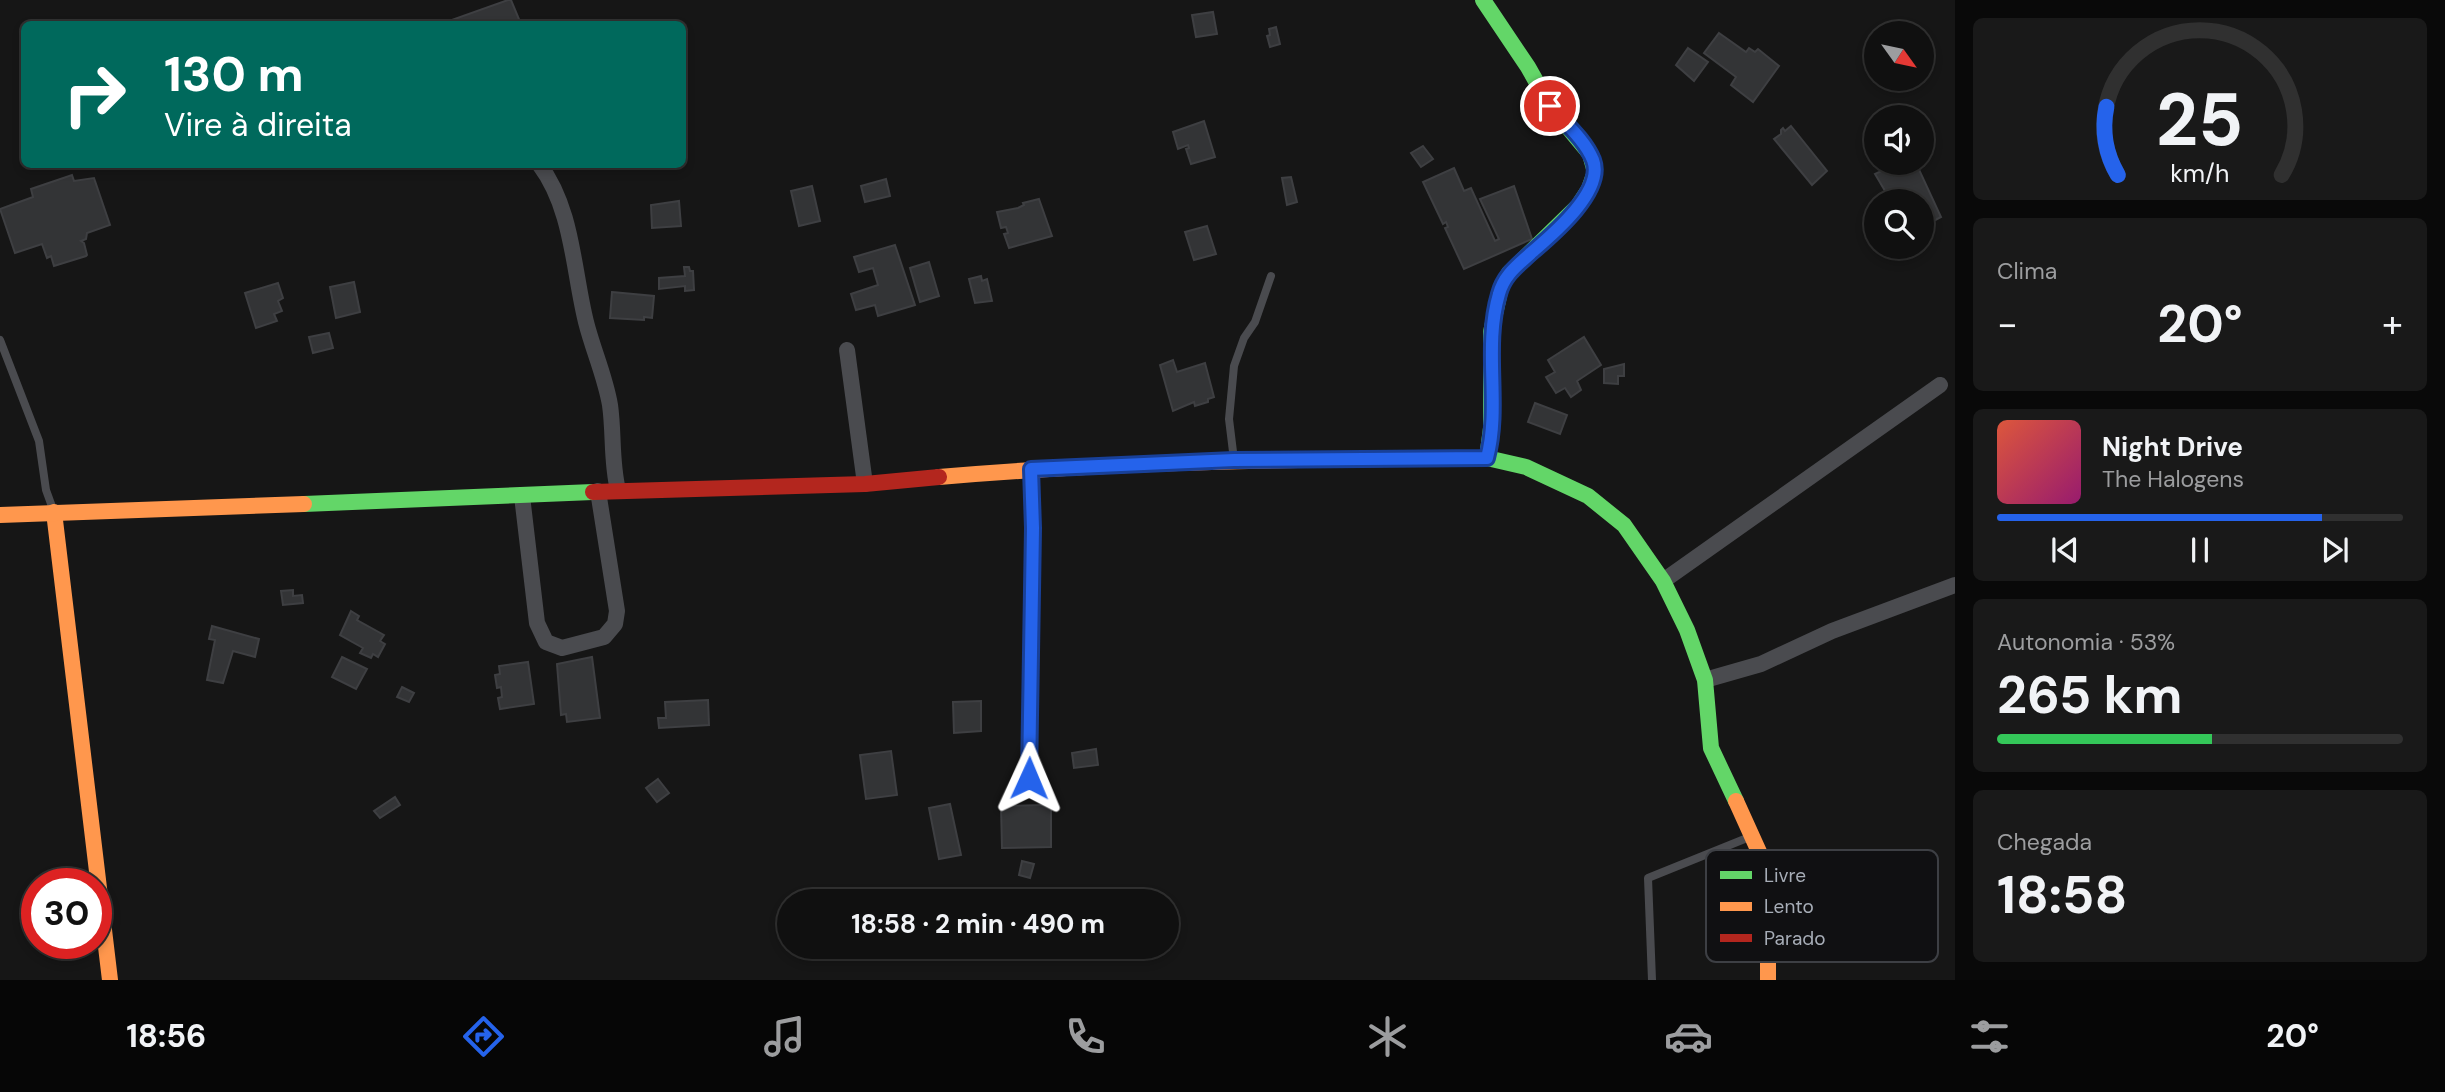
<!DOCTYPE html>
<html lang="pt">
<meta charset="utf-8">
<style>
body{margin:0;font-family:"DM Sans",sans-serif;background:#191919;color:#f1f3f6;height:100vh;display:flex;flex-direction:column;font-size:26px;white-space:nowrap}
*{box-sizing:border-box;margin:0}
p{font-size:23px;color:#9c9d9f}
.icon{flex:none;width:38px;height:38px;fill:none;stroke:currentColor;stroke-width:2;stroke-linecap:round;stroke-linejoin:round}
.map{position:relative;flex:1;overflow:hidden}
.panel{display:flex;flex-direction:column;gap:18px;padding:18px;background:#090909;width:490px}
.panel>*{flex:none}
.hud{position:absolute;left:21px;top:21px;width:665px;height:147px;border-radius:10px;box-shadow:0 4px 10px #0003,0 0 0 2px #303030;background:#00695c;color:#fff;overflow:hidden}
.needle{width:46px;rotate:123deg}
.buttons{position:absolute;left:1864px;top:21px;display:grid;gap:14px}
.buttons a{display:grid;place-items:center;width:70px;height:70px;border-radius:50%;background:#101010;box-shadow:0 4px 10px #0003,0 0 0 2px #303030;font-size:35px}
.speed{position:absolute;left:21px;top:868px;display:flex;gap:14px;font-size:35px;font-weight:700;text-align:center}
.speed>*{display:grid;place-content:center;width:91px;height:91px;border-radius:50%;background:#101010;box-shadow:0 4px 10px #0003,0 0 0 2px #303030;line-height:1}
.speed .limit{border:10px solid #d22;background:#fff;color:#111}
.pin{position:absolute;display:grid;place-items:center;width:60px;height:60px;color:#fff;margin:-30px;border:4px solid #fff;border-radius:50%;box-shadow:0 2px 7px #0007}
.me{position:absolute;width:77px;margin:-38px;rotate:1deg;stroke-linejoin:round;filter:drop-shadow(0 0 5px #0008)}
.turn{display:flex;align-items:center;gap:24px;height:147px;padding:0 28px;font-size:32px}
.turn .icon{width:91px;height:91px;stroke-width:2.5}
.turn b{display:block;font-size:49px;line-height:60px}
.big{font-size:52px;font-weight:700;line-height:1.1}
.panel .tile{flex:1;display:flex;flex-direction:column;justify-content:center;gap:10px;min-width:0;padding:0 24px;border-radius:10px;background:#191919}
.panel .dial{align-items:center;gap:0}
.dial svg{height:182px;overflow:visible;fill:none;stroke:#303030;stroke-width:7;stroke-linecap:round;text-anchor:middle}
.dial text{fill:#f1f3f6;stroke:none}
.song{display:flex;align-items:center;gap:21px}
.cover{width:84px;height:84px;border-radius:10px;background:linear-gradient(135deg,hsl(10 70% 55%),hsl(320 70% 35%))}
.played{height:7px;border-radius:4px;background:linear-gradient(90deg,#2563eb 80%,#303030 80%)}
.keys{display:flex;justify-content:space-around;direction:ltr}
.heat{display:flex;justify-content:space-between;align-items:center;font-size:38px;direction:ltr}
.charge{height:10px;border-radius:5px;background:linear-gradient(90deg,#34c759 53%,#303030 0)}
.trip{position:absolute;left:777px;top:889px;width:402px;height:70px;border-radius:35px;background:#101010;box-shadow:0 4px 10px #0003,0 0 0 2px #303030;font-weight:700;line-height:70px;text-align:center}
.tabs{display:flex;height:112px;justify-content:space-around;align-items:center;background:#060606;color:#9c9d9f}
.tabs .icon{width:49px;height:49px}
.tabs .current{color:#2563eb}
.tabs b{font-size:32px;color:#f1f3f6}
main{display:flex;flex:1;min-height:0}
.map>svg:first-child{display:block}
.building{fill:#333436;stroke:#3e3f42;stroke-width:2}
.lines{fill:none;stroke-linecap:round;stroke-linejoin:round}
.lane{stroke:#4a4b4f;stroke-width:8}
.street{stroke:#4a4b4f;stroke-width:16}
.fast{stroke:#63d668;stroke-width:16}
.slow{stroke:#ff974d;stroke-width:16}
.jam{stroke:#b3261e;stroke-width:16}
.route-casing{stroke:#184099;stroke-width:18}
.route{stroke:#2563eb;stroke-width:12}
.key{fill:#101012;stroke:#3d3f44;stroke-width:2}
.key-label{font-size:19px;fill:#a7adb7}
</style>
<main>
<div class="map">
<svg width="1955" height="980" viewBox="0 0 1955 980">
<rect width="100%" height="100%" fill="#161616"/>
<g class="building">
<polygon points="508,0 511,0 521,24 447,24 446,22"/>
<polygon points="1213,12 1217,34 1196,37 1192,15"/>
<polygon points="1276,27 1280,44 1270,47 1267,36 1270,35 1269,29"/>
<polygon points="1719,33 1746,52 1749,48 1755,52 1758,49 1779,66 1753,102 1731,85 1736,77 1704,53"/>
<polygon points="1688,48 1708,62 1694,81 1676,65"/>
<polygon points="1204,121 1215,157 1191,164 1186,149 1189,148 1188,145 1178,149 1173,132"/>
<polygon points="1791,126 1827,171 1812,185 1774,139 1781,134 1781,130 1783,128 1785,131"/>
<polygon points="1423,146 1433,159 1421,167 1411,153"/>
<polygon points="1895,163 1901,165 1916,163 1941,217 1922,227 1922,201 1891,201 1875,174 1890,167 1893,175 1901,171"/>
<polygon points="1454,168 1464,191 1471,188 1495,241 1499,239 1480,199 1514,186 1532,239 1464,269 1445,228 1448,227 1446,222 1443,224 1423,182"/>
<polygon points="72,175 74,181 94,178 110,225 87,233 86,239 81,241 84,243 87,255 86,256 54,266 51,256 47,258 42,244 15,253 0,209 33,197 31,189"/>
<polygon points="1291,177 1297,202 1287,205 1282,178"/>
<polygon points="886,179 890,196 865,202 861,186"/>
<polygon points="812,186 820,221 799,226 791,191"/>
<polygon points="1039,199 1052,236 1009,248 1004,234 1008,233 1006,227 1001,228 997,212 1018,208 1024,205 1023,203"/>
<polygon points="679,201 681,226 652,228 651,205"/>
<polygon points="1207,226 1216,254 1194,260 1185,232"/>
<polygon points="895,245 915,305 878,316 875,305 856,310 851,294 878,285 873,268 859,272 854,257"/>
<polygon points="929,262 939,296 920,302 910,268"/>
<polygon points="684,267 689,267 690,271 693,271 694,290 685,291 685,286 659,289 659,278 685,276"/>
<polygon points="981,276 982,281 987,279 992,301 975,303 969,279"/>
<polygon points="354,282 360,312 336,318 330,287"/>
<polygon points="278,283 283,298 278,301 282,311 274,314 277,321 256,328 245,293"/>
<polygon points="612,292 654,296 652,318 644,317 644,320 610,318"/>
<polygon points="329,333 333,348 313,353 309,337"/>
<polygon points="1584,337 1601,365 1577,381 1581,390 1571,397 1565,388 1556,393 1546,377 1555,372 1548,360"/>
<polygon points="1173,360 1177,372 1205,363 1214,397 1208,399 1208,402 1195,406 1194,402 1173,411 1160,365"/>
<polygon points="1624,364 1624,376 1618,376 1618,384 1604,383 1604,369"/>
<polygon points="1535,403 1567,415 1560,434 1528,422"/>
<polygon points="293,590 293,596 302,595 303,603 283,605 281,591"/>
<polygon points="351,611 359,616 357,620 384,635 380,641 385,644 378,657 373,654 371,658 360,653 363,648 340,635"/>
<polygon points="212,626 259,639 255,657 233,651 223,683 207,680 215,640 209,639"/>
<polygon points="342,657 367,669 356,689 332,677"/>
<polygon points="592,657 600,718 567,722 566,714 561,715 557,664"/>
<polygon points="528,662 534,704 500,709 498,698 502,697 501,687 497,688 495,675 500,674 499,666"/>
<polygon points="402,687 414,693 409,702 397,697"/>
<polygon points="708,700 709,725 659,728 658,718 666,718 665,702"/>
<polygon points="981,701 981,731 954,733 953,702"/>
<polygon points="1096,749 1098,765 1074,768 1072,753"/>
<polygon points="891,751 897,795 866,799 860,755"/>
<polygon points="658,779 669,793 657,802 646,788"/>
<polygon points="395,797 400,805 380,818 374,811"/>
<polygon points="950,804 961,855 939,859 929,808"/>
<polygon points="1043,805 1051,805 1051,847 1002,848 1001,806"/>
<polygon points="1022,861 1034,864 1030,878 1019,875"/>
</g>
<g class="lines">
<g class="lane">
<polyline points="0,340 39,441 46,490 54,512"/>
<polyline points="1234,460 1229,419 1234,366 1244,338 1255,322 1271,276"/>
<polyline points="1652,980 1648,878 1752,836"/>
</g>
<g class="street">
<path d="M539,164C573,209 573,270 586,322C593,350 605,376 610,405C614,433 611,462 618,490"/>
<polyline points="847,350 865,484"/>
<polyline points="522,496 537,623 546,642 562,648 604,637 615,624 617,611 598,491"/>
<polyline points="1663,581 1940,385"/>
<polyline points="1705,680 1761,664 1832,631 1955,585"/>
<polyline points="1029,778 1033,528 1031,469"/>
</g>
<g class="fast">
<polyline points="1483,0 1528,67 1550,106 1590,154 1595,172 1589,189 1578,206 1509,273 1501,287 1491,332 1491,428 1487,458"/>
<polyline points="1386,459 1487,458 1526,467 1588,496 1624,525 1663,581 1687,630 1705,680 1711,748 1736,801"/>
<polyline points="304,504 593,492"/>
</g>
<g class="slow">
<path d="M939,477C1088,464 1237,460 1386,459"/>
<polyline points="54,512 110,980"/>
<polyline points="0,515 304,504"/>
<polyline points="1736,801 1760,854 1768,896 1768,980"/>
</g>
<polyline class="jam" points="593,492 865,484 939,477"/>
</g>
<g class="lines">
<defs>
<path id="route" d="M1029,778L1033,528L1031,469L1234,460L1487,458C1501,405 1483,348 1499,294C1504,275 1517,266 1531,253C1552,235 1605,191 1593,160C1585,140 1564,122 1550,106"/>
</defs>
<use href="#route" class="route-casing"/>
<use href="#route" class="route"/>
</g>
<rect x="1706" y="850" width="232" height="112" rx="10" class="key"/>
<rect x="1720" y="871" width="32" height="8" fill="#63d668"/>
<rect x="1720" y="902" width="32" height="9" fill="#ff974d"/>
<rect x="1720" y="934" width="32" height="8" fill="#b3261e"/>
<g class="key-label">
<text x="1764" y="882">Livre</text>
<text x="1764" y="913">Lento</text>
<text x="1764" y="945">Parado</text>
</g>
</svg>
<div class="buttons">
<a><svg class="needle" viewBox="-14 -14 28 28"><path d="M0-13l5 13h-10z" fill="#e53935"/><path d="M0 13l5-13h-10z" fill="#9c9d9f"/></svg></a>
<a><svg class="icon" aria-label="sound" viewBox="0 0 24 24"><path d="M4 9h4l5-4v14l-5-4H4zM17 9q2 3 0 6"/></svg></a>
<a><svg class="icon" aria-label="search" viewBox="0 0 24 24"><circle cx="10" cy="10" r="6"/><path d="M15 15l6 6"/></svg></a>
</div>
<div class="speed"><div class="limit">30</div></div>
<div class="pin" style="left:1550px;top:106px;background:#d93025"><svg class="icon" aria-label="arrive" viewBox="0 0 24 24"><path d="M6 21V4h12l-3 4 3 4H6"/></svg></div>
<svg class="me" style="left:1029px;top:778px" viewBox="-20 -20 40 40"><path d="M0-17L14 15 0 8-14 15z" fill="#2563eb" stroke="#fff" stroke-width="4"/></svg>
<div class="trip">18:58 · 2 min · 490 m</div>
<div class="hud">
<div class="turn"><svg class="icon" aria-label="right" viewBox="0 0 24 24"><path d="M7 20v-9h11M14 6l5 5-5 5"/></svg><div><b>130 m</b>Vire à direita</div></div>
</div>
</div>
<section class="panel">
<div class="tile dial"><svg viewBox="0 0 100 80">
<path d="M14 69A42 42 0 1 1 86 69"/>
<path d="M14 69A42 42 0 0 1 9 39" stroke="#2563eb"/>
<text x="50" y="56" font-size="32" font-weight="700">25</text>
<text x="50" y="72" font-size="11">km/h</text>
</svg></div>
<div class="tile"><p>Clima</p>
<div class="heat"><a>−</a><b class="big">20°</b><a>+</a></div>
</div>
<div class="tile">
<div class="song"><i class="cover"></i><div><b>Night Drive</b><p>The Halogens</p></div></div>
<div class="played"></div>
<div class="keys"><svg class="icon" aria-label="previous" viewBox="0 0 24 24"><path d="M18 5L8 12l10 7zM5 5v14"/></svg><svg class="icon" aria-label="pause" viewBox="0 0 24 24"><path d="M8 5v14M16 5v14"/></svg><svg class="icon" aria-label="next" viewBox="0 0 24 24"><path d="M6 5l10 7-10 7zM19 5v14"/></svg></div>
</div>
<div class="tile"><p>Autonomia · 53%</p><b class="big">265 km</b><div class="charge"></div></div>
<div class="tile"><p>Chegada</p><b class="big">18:58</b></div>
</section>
</main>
<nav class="tabs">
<b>18:56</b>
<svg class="icon current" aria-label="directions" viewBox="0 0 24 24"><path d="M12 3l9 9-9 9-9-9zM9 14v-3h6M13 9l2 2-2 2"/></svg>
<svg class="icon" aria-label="music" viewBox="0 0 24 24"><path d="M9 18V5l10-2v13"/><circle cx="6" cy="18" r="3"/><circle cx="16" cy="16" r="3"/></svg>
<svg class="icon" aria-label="phone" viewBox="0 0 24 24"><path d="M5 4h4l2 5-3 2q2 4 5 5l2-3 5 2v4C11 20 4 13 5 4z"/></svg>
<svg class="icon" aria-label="climate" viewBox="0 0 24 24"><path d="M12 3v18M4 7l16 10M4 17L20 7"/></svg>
<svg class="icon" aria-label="car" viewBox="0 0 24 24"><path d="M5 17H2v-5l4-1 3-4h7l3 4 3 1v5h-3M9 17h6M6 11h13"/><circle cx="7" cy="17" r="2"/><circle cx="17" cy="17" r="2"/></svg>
<svg class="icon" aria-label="filters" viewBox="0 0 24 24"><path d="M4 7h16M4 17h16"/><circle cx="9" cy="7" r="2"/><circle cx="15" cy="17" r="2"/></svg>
<b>20°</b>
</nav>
